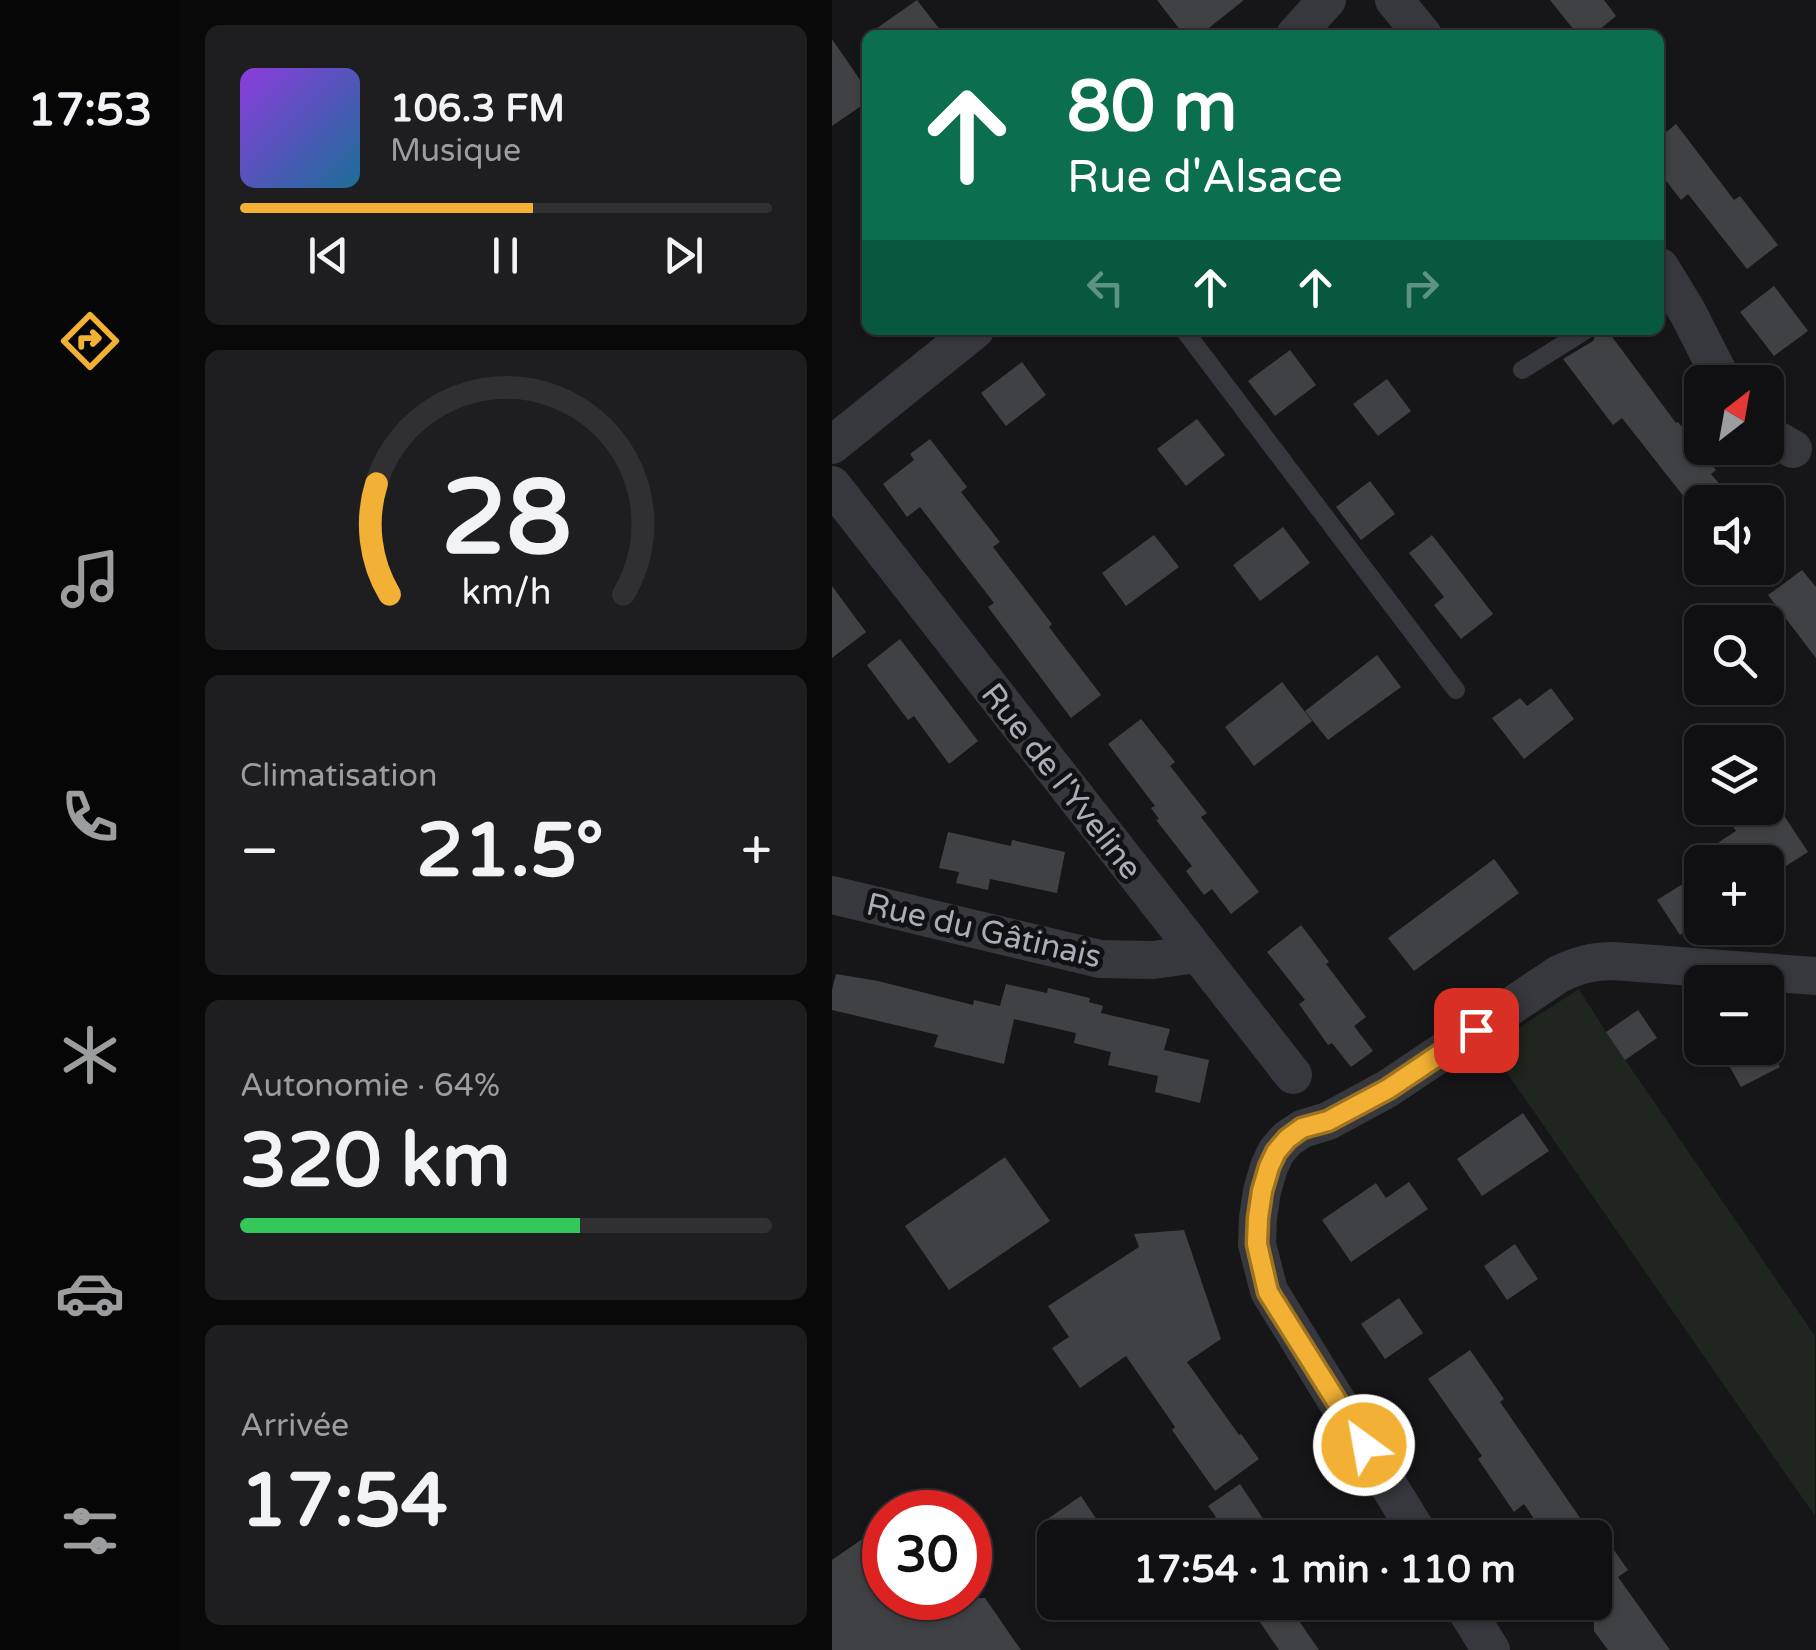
<!DOCTYPE html>
<html lang="fr">
<meta charset="utf-8">
<style>
body{margin:0;font-family:"Varela Round",sans-serif;background:#1e1e20;color:#f1f3f6;height:100vh;display:flex;flex-direction:column;font-size:38px;white-space:nowrap}
*{box-sizing:border-box;margin:0}
p{font-size:32px;color:#9c9d9f}
.icon{flex:none;width:55px;height:55px;fill:none;stroke:currentColor;stroke-width:2;stroke-linecap:round;stroke-linejoin:round}
.map{position:relative;flex:1;overflow:hidden}
.sheet{display:flex;flex-direction:column;gap:25px;padding:25px;background:#09090a;width:652px}
.sheet>*{flex:none}
.top-card{position:absolute;left:30px;top:30px;width:802px;height:305px;border-radius:15px;box-shadow:0 2px 8px #0004,0 0 0 2px #303032;background:#0b6e4f;color:#fff;overflow:hidden}
.needle{width:65px;rotate:31deg}
.controls{position:absolute;left:852px;top:365px;display:grid;gap:20px}
.controls a{display:grid;place-items:center;width:100px;height:100px;border-radius:15px;background:#101012;box-shadow:0 2px 8px #0004,0 0 0 2px #303032;font-size:50px}
.speed{position:absolute;left:30px;top:1490px;display:flex;gap:20px;font-size:50px;font-weight:700;text-align:center}
.speed>*{display:grid;place-content:center;width:130px;height:130px;border-radius:50%;background:#101012;box-shadow:0 2px 8px #0004,0 0 0 2px #303032;line-height:1}
.speed .limit{border:15px solid #d22;background:#fff;color:#111}
.pin{position:absolute;display:grid;place-items:center;width:85px;height:85px;color:#fff;margin:-42px;border-radius:20px;box-shadow:0 5px 15px #0006}
.me{position:absolute;width:110px;margin:-55px;rotate:328deg;stroke-linejoin:round;filter:drop-shadow(0 0 8px #0008)}
.turn{display:flex;align-items:center;gap:35px;height:210px;padding:0 40px;font-size:45px}
.turn .icon{width:130px;height:130px;stroke-width:2.5}
.turn b{display:block;font-size:70px;line-height:85px}
.lanes{display:flex;align-items:center;height:95px;padding:0 40px;background:#0003;justify-content:center;gap:50px;direction:ltr}
.lanes .off{opacity:.35}
.big{font-size:75px;font-weight:800;line-height:1.1}
.sheet .card{flex:1;display:flex;flex-direction:column;justify-content:center;gap:15px;min-width:0;padding:0 35px;border-radius:15px;background:#1e1e20}
.sheet .dial{align-items:center;gap:0}
.dial svg{height:260px;overflow:visible;fill:none;stroke:#303032;stroke-width:7;stroke-linecap:round;text-anchor:middle}
.dial text{fill:#f1f3f6;stroke:none}
.song{display:flex;align-items:center;gap:30px}
.cover{width:120px;height:120px;border-radius:15px;background:linear-gradient(135deg,hsl(270 70% 55%),hsl(200 70% 35%))}
.played{height:10px;border-radius:5px;background:linear-gradient(90deg,#f2b134 55%,#303032 55%)}
.keys{display:flex;justify-content:space-around;direction:ltr}
.heat{display:flex;justify-content:space-between;align-items:center;font-size:55px;direction:ltr}
.charge{height:15px;border-radius:8px;background:linear-gradient(90deg,#34c759 64%,#303032 0)}
.trip{position:absolute;left:205px;top:1520px;width:575px;height:100px;border-radius:15px;background:#101012;box-shadow:0 2px 8px #0004,0 0 0 2px #303032;font-weight:800;line-height:100px;text-align:center}
main{display:flex;flex:1;min-height:0}
.tab-bar{display:flex;flex-direction:column;width:180px;justify-content:space-around;align-items:center;background:#060607;color:#9c9d9f}
.tab-bar .icon{width:70px;height:70px}
.tab-bar .active{color:#f2b134}
.tab-bar b{font-size:45px;color:#f1f3f6}
.map>svg:first-child{display:block}
.green{fill:#1e261f}
.building{fill:#404145}
.lines{fill:none;stroke-linecap:round;stroke-linejoin:round}
.lane{stroke:#37383d;stroke-width:18}
.street{stroke:#37383d;stroke-width:38}
.route-casing{stroke:#9d7322;stroke-width:25}
.route{stroke:#f2b134;stroke-width:18}
.labels{text-anchor:middle;stroke-width:10;stroke-linejoin:round;paint-order:stroke}
.street-label{font-size:32px;fill:#a8adb8;stroke:#111113}
</style>
<main>
<nav class="tab-bar">
<b>17:53</b>
<svg class="icon active" aria-label="directions" viewBox="0 0 24 24"><path d="M12 3l9 9-9 9-9-9zM9 14v-3h6M13 9l2 2-2 2"/></svg>
<svg class="icon" aria-label="music" viewBox="0 0 24 24"><path d="M9 18V5l10-2v13"/><circle cx="6" cy="18" r="3"/><circle cx="16" cy="16" r="3"/></svg>
<svg class="icon" aria-label="phone" viewBox="0 0 24 24"><path d="M5 4h4l2 5-3 2q2 4 5 5l2-3 5 2v4C11 20 4 13 5 4z"/></svg>
<svg class="icon" aria-label="climate" viewBox="0 0 24 24"><path d="M12 3v18M4 7l16 10M4 17L20 7"/></svg>
<svg class="icon" aria-label="car" viewBox="0 0 24 24"><path d="M5 17H2v-5l4-1 3-4h7l3 4 3 1v5h-3M9 17h6M6 11h13"/><circle cx="7" cy="17" r="2"/><circle cx="17" cy="17" r="2"/></svg>
<svg class="icon" aria-label="filters" viewBox="0 0 24 24"><path d="M4 7h16M4 17h16"/><circle cx="9" cy="7" r="2"/><circle cx="15" cy="17" r="2"/></svg>
</nav>
<section class="sheet">
<div class="card">
<div class="song"><i class="cover"></i><div><b>106.3 FM</b><p>Musique</p></div></div>
<div class="played"></div>
<div class="keys"><svg class="icon" aria-label="previous" viewBox="0 0 24 24"><path d="M18 5L8 12l10 7zM5 5v14"/></svg><svg class="icon" aria-label="pause" viewBox="0 0 24 24"><path d="M8 5v14M16 5v14"/></svg><svg class="icon" aria-label="next" viewBox="0 0 24 24"><path d="M6 5l10 7-10 7zM19 5v14"/></svg></div>
</div>
<div class="card dial"><svg viewBox="0 0 100 80">
<path d="M14 69A42 42 0 1 1 86 69"/>
<path d="M14 69A42 42 0 0 1 10 35" stroke="#f2b134"/>
<text x="50" y="56" font-size="32" font-weight="700">28</text>
<text x="50" y="72" font-size="11">km/h</text>
</svg></div>
<div class="card"><p>Climatisation</p>
<div class="heat"><a>−</a><b class="big">21.5°</b><a>+</a></div>
</div>
<div class="card"><p>Autonomie · 64%</p><b class="big">320 km</b><div class="charge"></div></div>
<div class="card"><p>Arrivée</p><b class="big">17:54</b></div>
</section>
<div class="map">
<svg width="984" height="1650" viewBox="0 0 984 1650">
<rect width="100%" height="100%" fill="#161618"/>
<polygon class="green" points="747,989 774,1032 983,1336 983,1516 657,1047"/>
<g class="building">
<polygon points="85,0 112,35 35,35"/>
<polygon points="325,0 412,0 368,35 352,35"/>
<polygon points="718,0 772,0 784,16 761,35 746,35"/>
<polygon points="0,39 35,90 35,102 0,126"/>
<polygon points="844,124 902,200 908,196 946,245 915,269 856,194 849,200 828,173 828,137"/>
<polygon points="942,286 976,331 942,356 908,312"/>
<polygon points="766,330 775,330 844,423 846,422 884,470 879,474 903,502 856,502 790,418 781,425 731,359 761,341"/>
<polygon points="458,350 484,385 443,416 416,381"/>
<polygon points="190,362 214,395 174,426 149,393"/>
<polygon points="555,379 579,411 546,436 521,404"/>
<polygon points="365,419 393,455 354,486 325,449"/>
<polygon points="98,439 135,487 129,492 168,542 161,547 220,624 217,627 269,695 239,718 156,607 162,603 88,507 75,517 51,484 82,460 78,454"/>
<polygon points="538,481 563,514 529,540 504,507"/>
<polygon points="451,527 478,563 428,601 401,565"/>
<polygon points="322,535 347,567 294,606 270,573"/>
<polygon points="600,535 661,614 629,639 602,605 612,597 577,553"/>
<polygon points="970,570 984,587 984,658 936,595"/>
<polygon points="0,586 34,632 0,658"/>
<polygon points="68,639 146,741 117,764 82,716 76,720 35,665"/>
<polygon points="545,655 569,687 496,740 473,711"/>
<polygon points="450,682 480,721 422,766 393,727"/>
<polygon points="719,688 742,719 692,759 660,718 688,698 695,706"/>
<polygon points="309,719 343,762 338,766 375,813 369,817 427,892 399,914 380,889 372,895 354,871 360,866 324,820 327,819 319,808 323,806 276,744"/>
<polygon points="945,805 976,852 935,878 935,862 900,862 887,842 904,831 900,825 924,809 928,816"/>
<polygon points="116,832 179,846 180,840 233,852 225,893 158,879 156,890 124,883 127,872 107,868"/>
<polygon points="662,859 687,893 582,971 556,938"/>
<polygon points="870,872 870,920 848,935 825,900"/>
<polygon points="469,925 497,962 494,964 534,1017 522,1026 541,1051 519,1067 500,1043 496,1045 467,1004 473,1000 435,952"/>
<polygon points="4,974 46,981 141,1005 142,1000 168,1006 174,984 215,993 216,988 258,998 257,1002 271,1006 269,1013 338,1029 332,1050 377,1060 368,1103 323,1092 326,1076 276,1065 279,1052 242,1043 244,1033 182,1019 172,1064 102,1047 106,1035 0,1010 0,990"/>
<polygon points="806,1010 825,1038 793,1060 774,1032"/>
<polygon points="887,1048 938,1048 948,1067 909,1087"/>
<polygon points="691,1113 717,1151 650,1196 625,1159"/>
<polygon points="173,1157 218,1221 117,1290 73,1226"/>
<polygon points="577,1182 596,1209 519,1262 490,1220 544,1183 554,1198"/>
<polygon points="352,1230 389,1339 355,1362 407,1435 409,1434 427,1459 383,1491 340,1430 343,1427 294,1356 248,1388 220,1348 237,1337 216,1306 307,1247 302,1234"/>
<polygon points="683,1244 706,1279 675,1300 652,1266"/>
<polygon points="567,1298 591,1333 553,1359 529,1324"/>
<polygon points="638,1350 672,1399 668,1402 762,1538 715,1538 692,1504 682,1512 646,1459 650,1456 596,1379"/>
<polygon points="408,1484 444,1538 394,1538 381,1519 384,1517 376,1506"/>
<polygon points="249,1496 277,1538 227,1538 214,1520"/>
<polygon points="762,1522 796,1570 786,1577 838,1650 776,1650 762,1631"/>
<polygon points="52,1524 52,1598 153,1598 189,1650 0,1650 0,1560"/>
<polygon points="442,1602 454,1602 487,1650 447,1650 423,1615"/>
</g>
<g class="lines">
<g class="lane">
<polyline points="352,330 624,690"/>
<polyline points="690,370 754,330"/>
</g>
<g class="street">
<polyline points="562,0 591,35"/>
<polyline points="463,35 495,0"/>
<polyline points="828,267 856,313 891,382"/>
<polyline points="935,434 961,449"/>
<polyline points="0,445 143,330"/>
<polyline points="0,485 461,1075"/>
<polyline points="0,895 268,959 321,960 365,954"/>
<path d="M589,1538L437,1291L425,1244L426,1218L430,1191L437,1167L444,1152L455,1139L470,1129L496,1121L555,1089L727,974C746,965 761,961 781,961L984,976"/>
<polyline points="629,1602 659,1650"/>
</g>
</g>
<g class="lines">
<defs>
<polyline id="route" points="532,1445 436,1292 425,1244 426,1218 430,1191 437,1167 444,1152 455,1139 470,1128 496,1121 556,1089 644,1030"/>
</defs>
<use href="#route" class="route-casing"/>
<use href="#route" class="route"/>
</g>
<g class="labels">
<g class="street-label">
<text transform="translate(230 781) rotate(52)" y="11">Rue de l'Yveline</text>
<text transform="translate(152 930) rotate(13)" y="11">Rue du Gâtinais</text>
</g>
</g>
</svg>
<div class="controls">
<a><svg class="needle" viewBox="-14 -14 28 28"><path d="M0-13l5 13h-10z" fill="#e53935"/><path d="M0 13l5-13h-10z" fill="#9c9d9f"/></svg></a>
<a><svg class="icon" aria-label="sound" viewBox="0 0 24 24"><path d="M4 9h4l5-4v14l-5-4H4zM17 9q2 3 0 6"/></svg></a>
<a><svg class="icon" aria-label="search" viewBox="0 0 24 24"><circle cx="10" cy="10" r="6"/><path d="M15 15l6 6"/></svg></a>
<a><svg class="icon" aria-label="layers" viewBox="0 0 24 24"><path d="M12 4l9 5-9 5-9-5zM3 14l9 5 9-5"/></svg></a>
<a>+</a>
<a>−</a>
</div>
<div class="speed"><div class="limit">30</div></div>
<div class="pin" style="left:644px;top:1030px;background:#d93025"><svg class="icon" aria-label="arrive" viewBox="0 0 24 24"><path d="M6 21V4h12l-3 4 3 4H6"/></svg></div>
<svg class="me" style="left:532px;top:1445px" viewBox="-20 -20 40 40"><circle r="17" fill="#f2b134" stroke="#fff" stroke-width="3"/><path d="M0-11L8 9 0 5-8 9z" fill="#fff"/></svg>
<div class="trip">17:54 · 1 min · 110 m</div>
<div class="top-card">
<div class="turn"><svg class="icon" aria-label="ahead" viewBox="0 0 24 24"><path d="M12 20V5M6 11l6-6 6 6"/></svg><div><b>80 m</b>Rue d'Alsace</div></div>
<div class="lanes"><svg class="icon off" aria-label="left" viewBox="0 0 24 24"><path d="M17 20v-9H6M10 6l-5 5 5 5"/></svg><svg class="icon" aria-label="ahead" viewBox="0 0 24 24"><path d="M12 20V5M6 11l6-6 6 6"/></svg><svg class="icon" aria-label="ahead" viewBox="0 0 24 24"><path d="M12 20V5M6 11l6-6 6 6"/></svg><svg class="icon off" aria-label="right" viewBox="0 0 24 24"><path d="M7 20v-9h11M14 6l5 5-5 5"/></svg></div>
</div>
</div>
</main>
